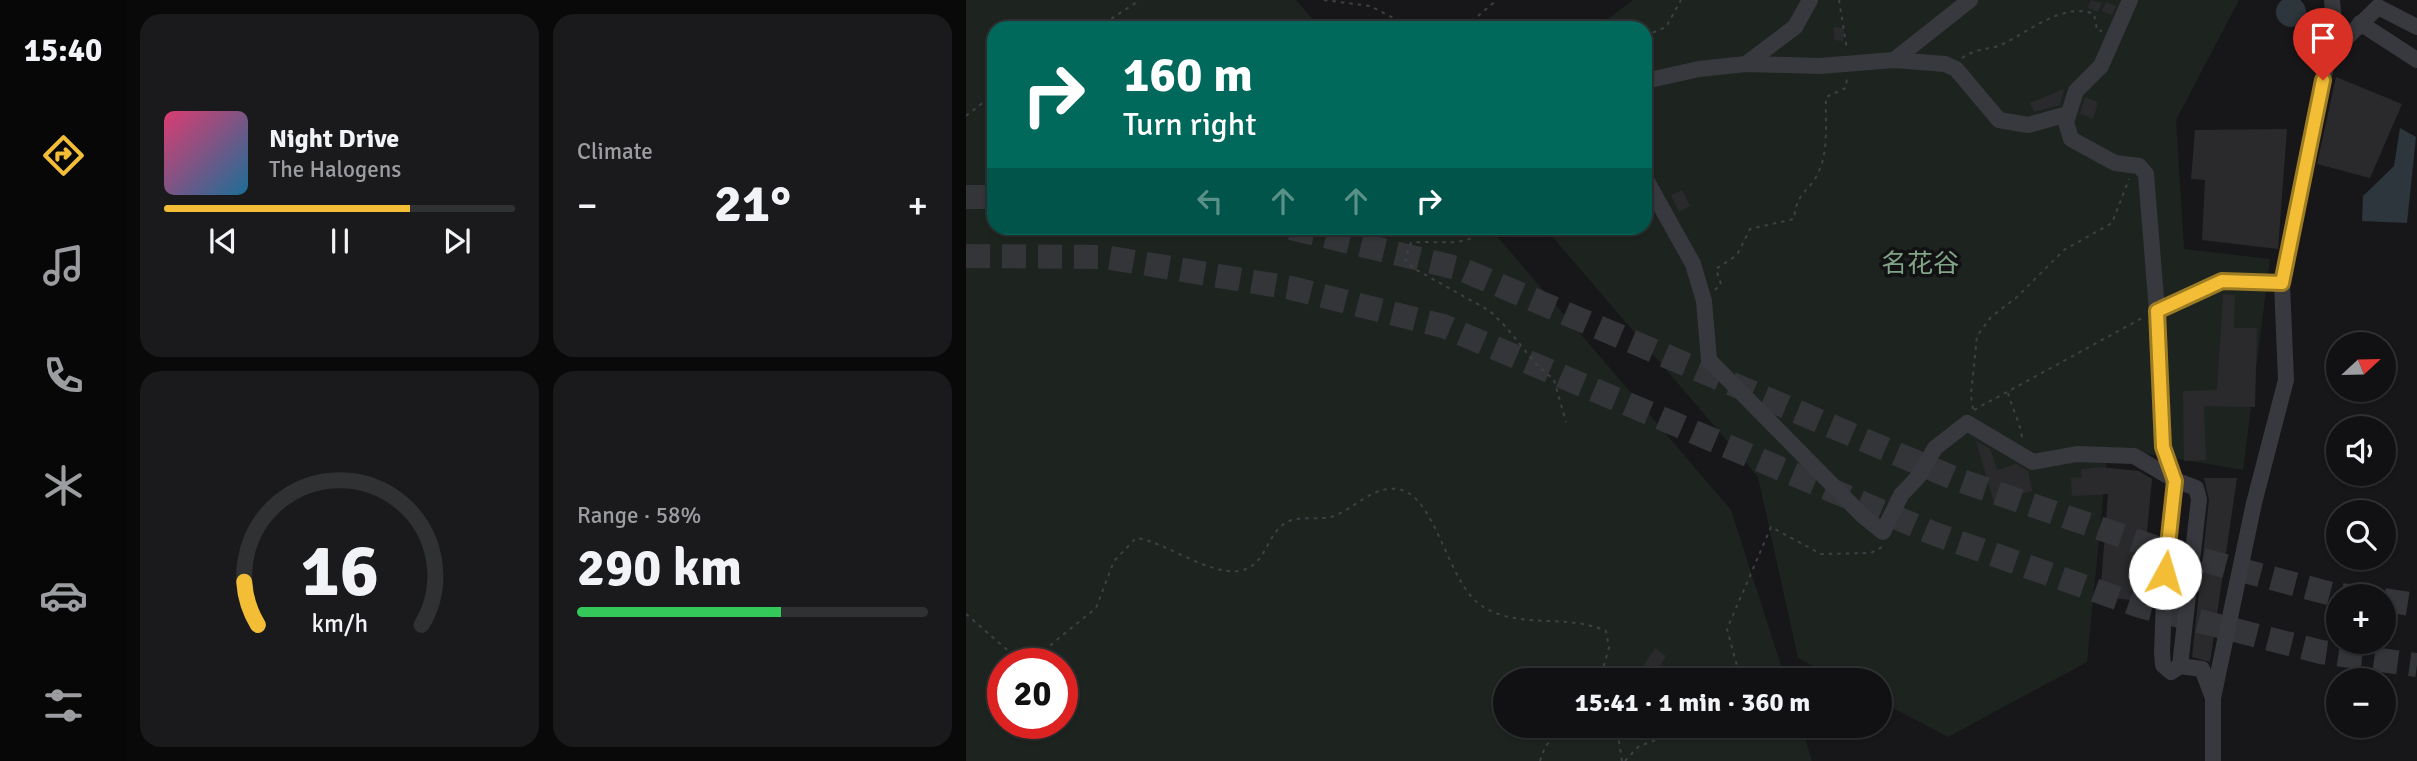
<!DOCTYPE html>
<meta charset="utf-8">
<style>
body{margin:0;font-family:Signika,"Noto Sans SC",sans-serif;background:#1a1a1c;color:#f1f3f6;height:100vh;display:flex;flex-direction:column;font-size:26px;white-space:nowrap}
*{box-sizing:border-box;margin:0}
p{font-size:23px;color:#9c9da0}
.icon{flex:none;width:38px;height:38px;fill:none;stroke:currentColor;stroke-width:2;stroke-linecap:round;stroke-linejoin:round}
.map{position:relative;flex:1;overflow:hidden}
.side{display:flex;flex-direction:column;gap:14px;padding:14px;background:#09090a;width:840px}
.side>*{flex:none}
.guide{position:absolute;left:21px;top:21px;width:665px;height:214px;border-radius:21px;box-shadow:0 2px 5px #0004,0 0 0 2px #303133;background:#00695c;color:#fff;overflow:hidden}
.needle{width:46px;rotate:68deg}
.fabs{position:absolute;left:1360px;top:332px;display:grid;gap:14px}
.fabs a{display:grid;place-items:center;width:70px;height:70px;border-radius:50%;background:#111113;box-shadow:0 2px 5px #0004,0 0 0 2px #303133;font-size:35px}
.speed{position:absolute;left:21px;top:648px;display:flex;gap:14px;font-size:35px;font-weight:700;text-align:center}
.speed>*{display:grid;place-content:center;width:91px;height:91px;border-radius:50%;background:#111113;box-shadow:0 2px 5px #0004,0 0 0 2px #303133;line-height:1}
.speed .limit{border:10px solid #d22;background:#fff;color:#111}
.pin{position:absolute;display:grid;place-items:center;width:60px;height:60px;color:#fff;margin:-72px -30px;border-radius:50% 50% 50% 0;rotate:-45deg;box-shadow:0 0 7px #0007}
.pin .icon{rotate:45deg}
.me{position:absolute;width:77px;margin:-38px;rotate:6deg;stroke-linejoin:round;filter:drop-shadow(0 0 5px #0008)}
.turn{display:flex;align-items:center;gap:24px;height:147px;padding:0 21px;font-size:32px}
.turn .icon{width:91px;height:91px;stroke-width:2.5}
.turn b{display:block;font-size:49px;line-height:60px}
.lanes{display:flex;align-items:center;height:66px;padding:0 21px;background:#0003;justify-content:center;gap:35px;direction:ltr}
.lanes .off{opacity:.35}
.big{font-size:52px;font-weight:700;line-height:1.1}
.side .card{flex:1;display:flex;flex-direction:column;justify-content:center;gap:10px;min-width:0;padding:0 24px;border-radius:21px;background:#1a1a1c}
.side .dial{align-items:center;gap:0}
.dial svg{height:182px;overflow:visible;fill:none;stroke:#303133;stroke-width:7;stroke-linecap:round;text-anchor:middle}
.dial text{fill:#f1f3f6;stroke:none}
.song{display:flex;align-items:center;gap:21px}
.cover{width:84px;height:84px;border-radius:10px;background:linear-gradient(135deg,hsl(340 70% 55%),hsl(200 70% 35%))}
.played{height:7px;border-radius:4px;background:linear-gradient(90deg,#f3be36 70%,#303133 70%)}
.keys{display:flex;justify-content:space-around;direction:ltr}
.heat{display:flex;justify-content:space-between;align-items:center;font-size:38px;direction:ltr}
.charge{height:10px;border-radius:5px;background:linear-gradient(90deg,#34c759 58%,#303133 0)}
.side .tiles{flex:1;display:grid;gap:14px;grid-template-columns:repeat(2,1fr)}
.trip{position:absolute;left:527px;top:668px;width:399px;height:70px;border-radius:35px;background:#111113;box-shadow:0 2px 5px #0004,0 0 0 2px #303133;font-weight:700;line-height:70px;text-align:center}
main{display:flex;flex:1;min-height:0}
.dock{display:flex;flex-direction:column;width:126px;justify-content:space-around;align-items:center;background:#070708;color:#9c9da0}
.dock .icon{width:49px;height:49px}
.dock .current{color:#f3be36}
.dock b{font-size:32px;color:#f1f3f6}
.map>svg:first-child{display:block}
.green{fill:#1d241f;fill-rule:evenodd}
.water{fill:#2d353d}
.building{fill:#2a2a2d}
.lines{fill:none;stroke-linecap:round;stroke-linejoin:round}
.highway-tunnel{stroke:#343539;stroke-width:24;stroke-dasharray:24 12;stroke-linecap:butt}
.path{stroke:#3e4045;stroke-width:2;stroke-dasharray:3.5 5;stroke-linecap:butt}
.minor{stroke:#38393e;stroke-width:16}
.route-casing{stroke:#9e7c23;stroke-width:18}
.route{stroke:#f3be36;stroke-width:12}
.labels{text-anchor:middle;stroke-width:7;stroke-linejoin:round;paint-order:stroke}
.park-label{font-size:26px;fill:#80a485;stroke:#121214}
</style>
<main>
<nav class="dock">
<b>15:40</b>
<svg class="icon current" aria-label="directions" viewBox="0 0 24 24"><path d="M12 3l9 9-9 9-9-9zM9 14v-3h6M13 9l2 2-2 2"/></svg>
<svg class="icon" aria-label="music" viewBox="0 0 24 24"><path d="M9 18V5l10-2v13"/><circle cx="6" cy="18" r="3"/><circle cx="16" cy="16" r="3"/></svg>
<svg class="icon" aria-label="phone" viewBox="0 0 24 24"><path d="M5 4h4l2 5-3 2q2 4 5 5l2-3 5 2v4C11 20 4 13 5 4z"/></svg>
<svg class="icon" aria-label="climate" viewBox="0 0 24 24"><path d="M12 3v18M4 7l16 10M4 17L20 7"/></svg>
<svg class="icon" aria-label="car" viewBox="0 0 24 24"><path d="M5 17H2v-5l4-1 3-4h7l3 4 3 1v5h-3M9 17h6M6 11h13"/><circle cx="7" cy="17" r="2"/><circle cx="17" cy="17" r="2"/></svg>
<svg class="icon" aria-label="filters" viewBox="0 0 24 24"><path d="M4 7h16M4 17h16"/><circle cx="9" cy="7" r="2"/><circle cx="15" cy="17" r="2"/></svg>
</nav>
<section class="side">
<div class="tiles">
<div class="card">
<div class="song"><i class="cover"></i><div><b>Night Drive</b><p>The Halogens</p></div></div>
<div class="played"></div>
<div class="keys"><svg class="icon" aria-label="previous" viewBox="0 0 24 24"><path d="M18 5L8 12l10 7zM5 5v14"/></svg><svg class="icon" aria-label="pause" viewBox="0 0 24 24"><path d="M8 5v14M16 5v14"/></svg><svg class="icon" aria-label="next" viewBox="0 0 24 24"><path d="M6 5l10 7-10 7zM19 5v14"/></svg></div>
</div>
<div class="card"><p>Climate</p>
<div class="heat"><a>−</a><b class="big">21°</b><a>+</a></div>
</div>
<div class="card dial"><svg viewBox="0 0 100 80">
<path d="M14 69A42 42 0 1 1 86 69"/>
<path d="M14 69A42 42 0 0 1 8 50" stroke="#f3be36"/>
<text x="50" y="56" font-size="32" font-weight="700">16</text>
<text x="50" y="72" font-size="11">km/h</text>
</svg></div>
<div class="card"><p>Range · 58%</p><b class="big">290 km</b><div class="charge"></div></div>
</div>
</section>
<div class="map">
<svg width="1451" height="761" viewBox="0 0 1451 761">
<rect width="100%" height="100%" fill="#171719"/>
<g class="green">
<path d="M0,0H330L354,28H28V228H524L765,510L820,681H539V726H835L846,761H0ZM37,663H96V723H37Z"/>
<polygon points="667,0 1273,0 1210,120 1218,249 1304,259 1277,470 1142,447 1121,662 982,737 914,701 914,681 875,681 832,658 792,477 579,228 679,228 679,28 630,28"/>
</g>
<g class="water">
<circle cx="1325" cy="12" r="15"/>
<polygon points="1434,128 1450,137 1441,223 1396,221 1397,196 1428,166"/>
</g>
<g class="building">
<polygon points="1125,0 1136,3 1132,12 1122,8"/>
<polygon points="1140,2 1150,6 1146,15 1136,11"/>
<polygon points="868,27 878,28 877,41 868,40"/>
<polygon points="1370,77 1436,104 1404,178 1351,164"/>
<polygon points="1098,89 1094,105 1068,112 1064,103"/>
<polygon points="1119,97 1132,102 1127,119 1114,114"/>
<polygon points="1321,129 1312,249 1236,240 1239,180 1225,179 1229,130"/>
<polygon points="716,190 724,206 713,212 705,195"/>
<polygon points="1257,294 1269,295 1268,328 1291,328 1289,407 1238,406 1240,460 1218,461 1217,391 1251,390"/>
<polygon points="1010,441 1024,449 1031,470 1050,464 1062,471 1066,491 1028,502"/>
<polygon points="1135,467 1173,471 1186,479 1181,532 1171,531 1165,600 1134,597 1142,494 1106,496 1105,478 1116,477 1115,469"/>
<polygon points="1238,478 1271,478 1244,662 1226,657 1243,500"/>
<polygon points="689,648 700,656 685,681 681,681 672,675"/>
</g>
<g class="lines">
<g class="highway-tunnel">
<polyline points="0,197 28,197"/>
<polyline points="325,228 495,269 990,479 1191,548 1366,594 1390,597"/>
<polyline points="0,256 139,257 325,288 477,326 969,534 1174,606 1355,652 1451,665"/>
<polyline points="1418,600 1451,605"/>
</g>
<g class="path">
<polyline points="358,0 404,6 445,27 506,21 531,0"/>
<polyline points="873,0 881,50"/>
<polyline points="131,28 174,0"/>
<polyline points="679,36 700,27 715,0"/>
<path d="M996,58C1014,46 1022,51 1037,44C1063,31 1098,2 1128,14L1131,30L1136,31"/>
<polyline points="0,116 28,94"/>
<path d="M518,228C501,250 470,239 445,243L439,259L447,268L524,311L540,327L570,364L588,380L600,422"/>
<path d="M749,290L755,284L750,269L771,255L784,229L828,219C831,189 844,193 853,171C863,149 859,120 860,97L880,88L881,76"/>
<path d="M1042,393C1045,405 1057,430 1056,440"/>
<polyline points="1007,409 1005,395 1011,336 1025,317 1051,297 1098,250 1146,223 1163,179"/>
<polyline points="1008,410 1178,317"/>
<path d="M0,614L47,655L76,652L130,608L148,561L170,538C200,541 249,581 280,569C301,561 301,533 321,522C334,515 354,521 368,516C389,508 407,486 431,489C470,493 481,584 516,606C553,630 601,613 640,631L643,648L633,681"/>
<polyline points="696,681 700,675"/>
<polyline points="775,681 761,629 805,527 855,554 905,553 918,546"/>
<polyline points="574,761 579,747 596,726"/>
<polyline points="656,761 652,735 659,726"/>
<polyline points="659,761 673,746 731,726"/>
</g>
<g class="minor">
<polyline points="1164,0 1135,66 1110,91 1100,122 1105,139 1149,163 1173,166 1180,174 1191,311"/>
<polyline points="1394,23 1451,60"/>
<polyline points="1364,54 1412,7 1451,27"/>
<polyline points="928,60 1004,0"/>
<polyline points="780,64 829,27 844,0"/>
<polyline points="679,81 733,69 780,64 854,66 928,60 979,64 990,69 1033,120 1062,125 1102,114"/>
<polyline points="679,178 727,264 738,301 743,360 896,515 917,532 935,495 952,477 969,448 1001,423 1067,462 1111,454 1168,456 1209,480"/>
<polyline points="1209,480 1197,447 1191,311 1256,281 1316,283"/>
<polyline points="1214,666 1205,672 1197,665 1196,653 1199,573 1209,480 1230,488 1233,499 1214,666 1236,669 1247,698"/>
<polyline points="1247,761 1247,698 1288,503 1320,380 1316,283 1362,56 1368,23 1366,0"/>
</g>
</g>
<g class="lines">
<defs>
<polyline id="route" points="1199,573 1209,481 1197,447 1191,311 1256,281 1316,283 1357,80"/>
</defs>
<use href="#route" class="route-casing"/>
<use href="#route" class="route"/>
</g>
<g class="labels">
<g class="park-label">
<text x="954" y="272">名花谷</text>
</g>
</g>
</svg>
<div class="fabs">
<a><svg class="needle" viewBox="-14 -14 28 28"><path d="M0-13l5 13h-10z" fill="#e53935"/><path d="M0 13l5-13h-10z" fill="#9c9da0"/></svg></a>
<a><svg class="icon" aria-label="sound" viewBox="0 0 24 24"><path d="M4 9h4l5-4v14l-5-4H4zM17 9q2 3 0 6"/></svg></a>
<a><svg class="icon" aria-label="search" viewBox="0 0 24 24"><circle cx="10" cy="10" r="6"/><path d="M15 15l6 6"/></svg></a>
<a>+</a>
<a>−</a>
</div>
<div class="speed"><div class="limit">20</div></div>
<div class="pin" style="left:1357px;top:80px;background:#d93025"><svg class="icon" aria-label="arrive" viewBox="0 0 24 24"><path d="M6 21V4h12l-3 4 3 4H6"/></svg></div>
<svg class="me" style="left:1199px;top:573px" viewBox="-20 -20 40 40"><circle r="19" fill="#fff"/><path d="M0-13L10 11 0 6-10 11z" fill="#f3be36"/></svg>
<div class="trip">15:41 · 1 min · 360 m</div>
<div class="guide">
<div class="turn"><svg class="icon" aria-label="right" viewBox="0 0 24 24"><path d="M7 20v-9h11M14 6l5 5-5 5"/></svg><div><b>160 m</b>Turn right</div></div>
<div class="lanes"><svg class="icon off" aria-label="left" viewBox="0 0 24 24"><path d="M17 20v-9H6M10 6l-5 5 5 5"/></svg><svg class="icon off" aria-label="ahead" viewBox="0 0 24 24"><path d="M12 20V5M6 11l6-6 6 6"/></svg><svg class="icon off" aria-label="ahead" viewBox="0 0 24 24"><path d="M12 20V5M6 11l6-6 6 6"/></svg><svg class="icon" aria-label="right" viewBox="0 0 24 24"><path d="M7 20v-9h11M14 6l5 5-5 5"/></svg></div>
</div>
</div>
</main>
